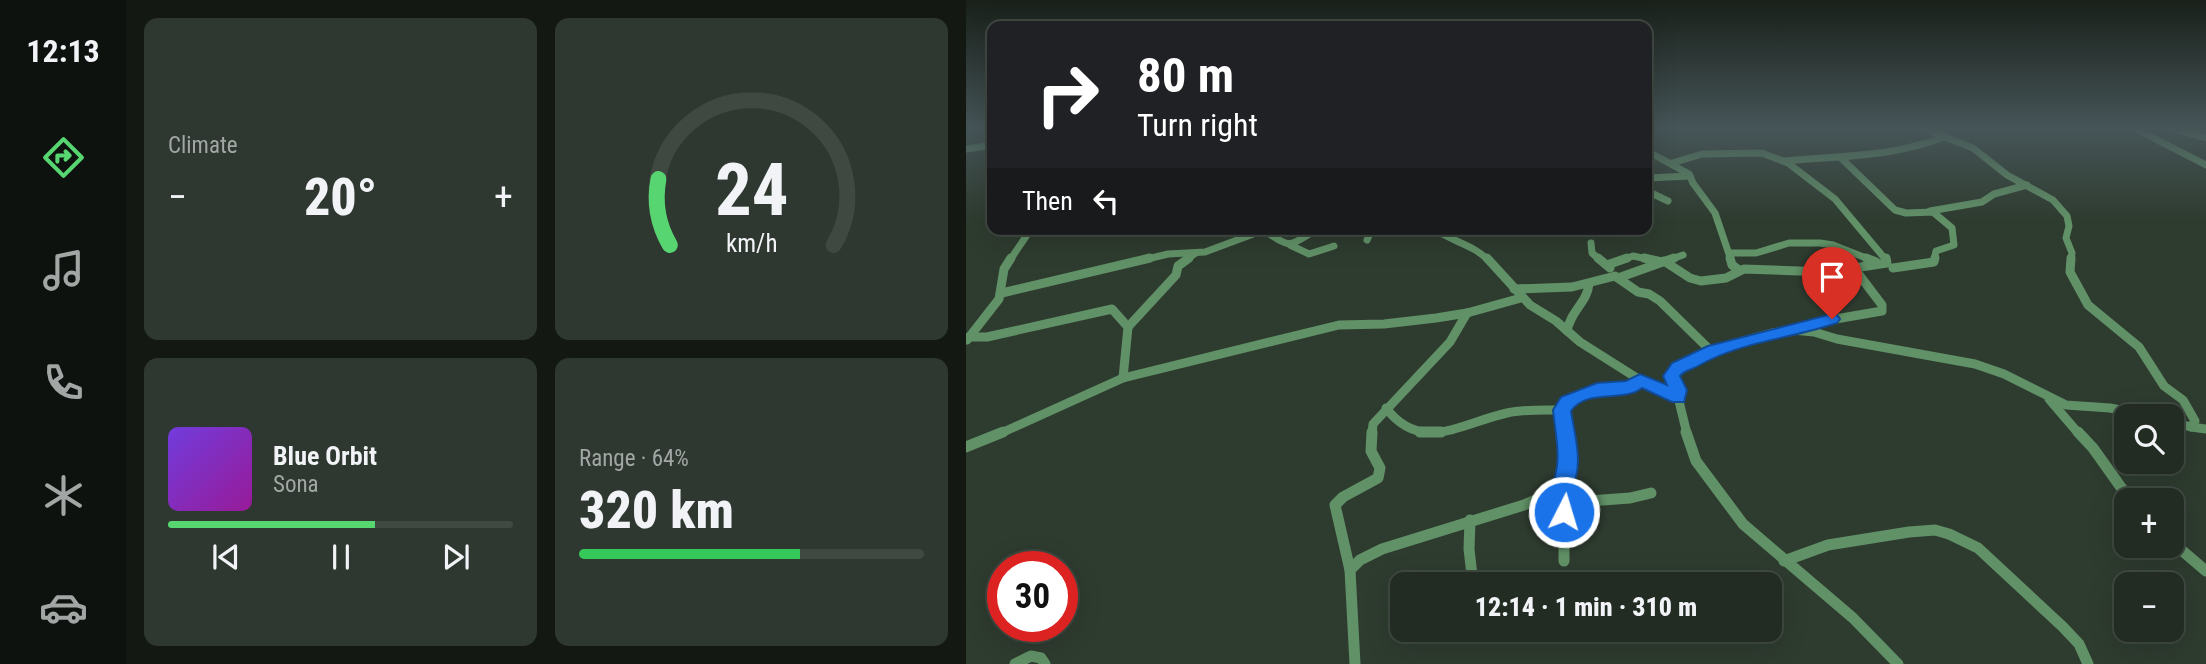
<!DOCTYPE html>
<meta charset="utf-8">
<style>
body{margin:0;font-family:"Roboto Condensed",sans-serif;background:#2e3830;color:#f1f3f6;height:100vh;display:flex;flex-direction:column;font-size:26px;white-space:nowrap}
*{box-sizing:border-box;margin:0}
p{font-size:23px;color:#a2a7a6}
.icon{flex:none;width:38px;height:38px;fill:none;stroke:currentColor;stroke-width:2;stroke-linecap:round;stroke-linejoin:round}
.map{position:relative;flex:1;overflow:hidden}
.details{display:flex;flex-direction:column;gap:18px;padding:18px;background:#131813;width:840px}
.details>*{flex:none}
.hud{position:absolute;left:21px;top:21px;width:665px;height:214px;border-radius:14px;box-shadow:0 7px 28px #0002,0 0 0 2px #3f4841;background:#202124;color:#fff;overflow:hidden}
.controls{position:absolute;left:1148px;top:404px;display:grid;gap:14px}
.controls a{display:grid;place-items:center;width:70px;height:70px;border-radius:14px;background:#222c23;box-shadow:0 7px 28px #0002,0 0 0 2px #3f4841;font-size:35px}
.speed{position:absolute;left:21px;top:551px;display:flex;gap:14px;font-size:35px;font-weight:700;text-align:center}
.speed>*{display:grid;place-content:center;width:91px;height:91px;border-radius:50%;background:#222c23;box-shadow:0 7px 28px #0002,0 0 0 2px #3f4841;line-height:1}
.speed .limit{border:10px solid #d22;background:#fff;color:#111}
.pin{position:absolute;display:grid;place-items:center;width:60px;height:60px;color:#fff;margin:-72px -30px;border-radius:50% 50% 50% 0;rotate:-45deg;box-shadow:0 0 7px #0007}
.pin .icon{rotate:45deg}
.me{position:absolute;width:77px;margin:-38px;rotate:5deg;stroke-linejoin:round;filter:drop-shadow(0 0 5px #0008)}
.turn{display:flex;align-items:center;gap:24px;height:147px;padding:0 35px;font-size:32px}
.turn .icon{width:91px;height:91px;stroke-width:2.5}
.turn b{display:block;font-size:49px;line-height:60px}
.then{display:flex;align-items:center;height:66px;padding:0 35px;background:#0003;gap:14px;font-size:26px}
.big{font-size:52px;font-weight:800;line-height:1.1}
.details .card{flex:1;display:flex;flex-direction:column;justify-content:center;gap:10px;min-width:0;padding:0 24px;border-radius:14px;background:#2e3830}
.details .dial{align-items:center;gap:0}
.dial svg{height:182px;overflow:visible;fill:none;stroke:#3f4841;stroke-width:7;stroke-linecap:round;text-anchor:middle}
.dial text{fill:#f1f3f6;stroke:none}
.song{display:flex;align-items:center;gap:21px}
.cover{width:84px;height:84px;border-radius:10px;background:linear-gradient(135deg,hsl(260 70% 55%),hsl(300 70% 35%))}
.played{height:7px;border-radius:4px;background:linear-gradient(90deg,#57d570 60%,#3f4841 60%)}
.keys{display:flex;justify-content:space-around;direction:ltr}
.heat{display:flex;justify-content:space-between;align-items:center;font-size:38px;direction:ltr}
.charge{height:10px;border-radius:5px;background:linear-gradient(90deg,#34c759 64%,#3f4841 0)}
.details .tiles{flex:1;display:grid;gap:18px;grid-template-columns:repeat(2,1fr)}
.trip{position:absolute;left:424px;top:572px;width:392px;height:70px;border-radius:14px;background:#222c23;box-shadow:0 7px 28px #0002,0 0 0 2px #3f4841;font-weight:800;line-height:70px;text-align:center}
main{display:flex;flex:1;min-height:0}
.menu{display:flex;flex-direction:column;width:126px;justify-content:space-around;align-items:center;background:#0e120e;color:#a2a7a6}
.menu .icon{width:49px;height:49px}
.menu .active{color:#57d570}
.menu b{font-size:32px;color:#f1f3f6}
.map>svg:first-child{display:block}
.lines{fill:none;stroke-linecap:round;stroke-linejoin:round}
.minor-far2{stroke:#619167;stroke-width:7}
.minor-far1{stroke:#619167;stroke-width:9}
.minor{stroke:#619167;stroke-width:11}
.route{fill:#1a73e8;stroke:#114b97;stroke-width:2}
</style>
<main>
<nav class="menu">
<b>12:13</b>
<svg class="icon active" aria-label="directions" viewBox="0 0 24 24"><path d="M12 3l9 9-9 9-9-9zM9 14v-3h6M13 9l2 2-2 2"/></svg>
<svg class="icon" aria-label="music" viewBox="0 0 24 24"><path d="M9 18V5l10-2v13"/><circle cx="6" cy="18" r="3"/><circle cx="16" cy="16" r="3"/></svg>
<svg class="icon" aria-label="phone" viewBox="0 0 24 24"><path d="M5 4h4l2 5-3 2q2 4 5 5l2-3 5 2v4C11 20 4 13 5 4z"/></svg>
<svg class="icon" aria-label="climate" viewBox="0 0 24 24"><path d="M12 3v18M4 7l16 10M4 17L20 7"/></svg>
<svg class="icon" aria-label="car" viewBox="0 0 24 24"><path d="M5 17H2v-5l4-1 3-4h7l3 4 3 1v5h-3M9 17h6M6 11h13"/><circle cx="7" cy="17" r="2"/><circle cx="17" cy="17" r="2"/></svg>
</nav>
<section class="details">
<div class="tiles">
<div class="card"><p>Climate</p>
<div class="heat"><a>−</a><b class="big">20°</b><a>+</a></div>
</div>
<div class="card dial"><svg viewBox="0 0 100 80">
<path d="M14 69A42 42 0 1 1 86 69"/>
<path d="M14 69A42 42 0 0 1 9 40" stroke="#57d570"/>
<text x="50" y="56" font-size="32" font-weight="700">24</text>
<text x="50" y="72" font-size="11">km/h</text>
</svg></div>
<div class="card">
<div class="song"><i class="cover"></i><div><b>Blue Orbit</b><p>Sona</p></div></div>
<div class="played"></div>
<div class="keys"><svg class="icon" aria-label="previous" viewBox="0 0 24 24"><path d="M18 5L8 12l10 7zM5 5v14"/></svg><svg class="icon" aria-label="pause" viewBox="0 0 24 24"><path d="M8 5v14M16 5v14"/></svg><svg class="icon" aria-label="next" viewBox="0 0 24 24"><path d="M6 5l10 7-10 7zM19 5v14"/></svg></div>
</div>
<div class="card"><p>Range · 64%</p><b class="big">320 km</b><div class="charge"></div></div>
</div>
</section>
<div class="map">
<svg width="1240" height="664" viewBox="0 0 1240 664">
<rect width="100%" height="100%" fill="#2e3b2f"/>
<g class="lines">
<g class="minor-far2">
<polyline points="957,128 1007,148 1041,175 1087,200 1101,216 1103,226 1100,238 1106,253 1105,260"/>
<polyline points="1168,128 1240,165"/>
<polyline points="1204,128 1240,138"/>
<polyline points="0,149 26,145"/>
<polyline points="681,151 723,174 727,183 749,213 765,260"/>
<polyline points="681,157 685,162 681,166"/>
<polyline points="874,157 929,210 940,213 967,212 986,228 988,245 970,251 968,260"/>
<path d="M818,161C871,156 930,157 980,136"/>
<polyline points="706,163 736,154 796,153 822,163 869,199 920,260"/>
<polyline points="681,178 724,176"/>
<polyline points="681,191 702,201"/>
<polyline points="964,211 1016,202 1028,194 1061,185"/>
<path d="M468,229C485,241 508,245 522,260"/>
<polyline points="401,240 406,229"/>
<polyline points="625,243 626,253 634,260"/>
<polyline points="324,245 343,254 368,246"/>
<polyline points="763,253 790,253 823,243 854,243 867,245 905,260"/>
<polyline points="44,260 65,229"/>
<path d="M177,260L202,254L239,252L298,230C326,251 323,245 352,229"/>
<polyline points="220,260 230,253"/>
<polyline points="656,260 667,256 686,260"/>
<polyline points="703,260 717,255"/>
</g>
<g class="minor-far1">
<polyline points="521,258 564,305 590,321 614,342 674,380 712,397 721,434"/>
<polyline points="632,258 644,268"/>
<polyline points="678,258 696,262"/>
<polyline points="764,258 766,265 773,270"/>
<polyline points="900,258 910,262"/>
<polyline points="1105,258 1104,272 1122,305 1173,347 1198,386 1217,400 1229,421 1225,427 1206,422"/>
<polyline points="698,261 724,278 735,281 760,278 778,269 862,272 921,263 920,258"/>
<polyline points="641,265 661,258"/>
<polyline points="927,268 968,262 969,258"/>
<polyline points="652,278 708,258"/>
<polyline points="548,289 606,287 649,276 672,292 683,294 694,301 744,350 806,333 827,330 848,332 871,339 1009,364 1038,374 1100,405 1144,408 1185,416"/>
<polyline points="36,293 184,258"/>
<polyline points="162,327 210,275 212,266 223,258"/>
<polyline points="839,328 858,321 916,311 916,305 888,268"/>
<path d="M601,331C605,310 621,303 623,284"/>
<polyline points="3,337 21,337 146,309 162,327 157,378"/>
<polyline points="1,340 33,299 38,269 45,258"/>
<polyline points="712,397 713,390 706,372 748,350"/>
<polyline points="1083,399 1113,434"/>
<path d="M420,408C455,454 496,423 541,413C559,409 578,410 596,410"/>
<polyline points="1225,427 1240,429"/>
<polyline points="33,434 157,378 373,325 418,324 470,318 501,313 555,298"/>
<polyline points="406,434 407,424 484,342 501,313"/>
<path d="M600,434L597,405C621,389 650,395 674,380"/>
</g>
<g class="minor">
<polyline points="454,432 475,432"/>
<polyline points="720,432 730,461 777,524 887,618 932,664"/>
<polyline points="1112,432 1127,448 1164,500"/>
<polyline points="0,447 37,432"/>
<polyline points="594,490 598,512 598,561"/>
<polyline points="596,503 664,498 685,493"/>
<polyline points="504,520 503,549 507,584"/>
<polyline points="1206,542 1240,571"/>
<polyline points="818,561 862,545 943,532 969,530 983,534 1012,548 1097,627 1113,644 1122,664"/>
<polyline points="384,570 394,560 416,549 558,505 594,490 601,480 603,462 600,432"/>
<polyline points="513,630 513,635"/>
<polyline points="49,664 65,656 75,658 79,664"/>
<polyline points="389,664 384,570 369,505 377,497 412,478 414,468 405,451 406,432"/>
</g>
</g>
<linearGradient id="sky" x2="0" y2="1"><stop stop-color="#19201a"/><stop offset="0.58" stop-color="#465558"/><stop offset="1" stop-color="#465558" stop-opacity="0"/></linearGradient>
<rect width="1240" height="221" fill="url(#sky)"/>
<path class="route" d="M866,314L871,315L874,319L871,323C824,339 776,341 732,366C725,370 719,370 714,376L721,390L718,402H706L676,388C657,403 621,388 605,411C609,437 619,467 604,491L608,512L605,518L598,521L590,518L584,490C597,464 590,439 587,410L595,397L631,383L660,381L674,374L701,385L697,376L706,363L742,346Z"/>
</svg>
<div class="controls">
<a><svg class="icon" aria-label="search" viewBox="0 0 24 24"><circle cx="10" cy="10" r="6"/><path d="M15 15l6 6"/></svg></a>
<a>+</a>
<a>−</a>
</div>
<div class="speed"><div class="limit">30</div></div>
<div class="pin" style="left:866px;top:319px;background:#d93025"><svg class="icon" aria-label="arrive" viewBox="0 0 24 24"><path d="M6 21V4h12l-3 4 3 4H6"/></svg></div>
<svg class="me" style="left:598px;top:512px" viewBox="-20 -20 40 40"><circle r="17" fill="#1a73e8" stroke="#fff" stroke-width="3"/><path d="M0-11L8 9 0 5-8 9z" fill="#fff"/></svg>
<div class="trip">12:14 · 1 min · 310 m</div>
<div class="hud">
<div class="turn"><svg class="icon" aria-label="right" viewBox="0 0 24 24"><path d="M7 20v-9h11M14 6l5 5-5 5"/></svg><div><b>80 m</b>Turn right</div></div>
<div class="then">Then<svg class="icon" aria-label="left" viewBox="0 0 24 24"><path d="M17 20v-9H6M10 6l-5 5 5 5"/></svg></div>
</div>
</div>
</main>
